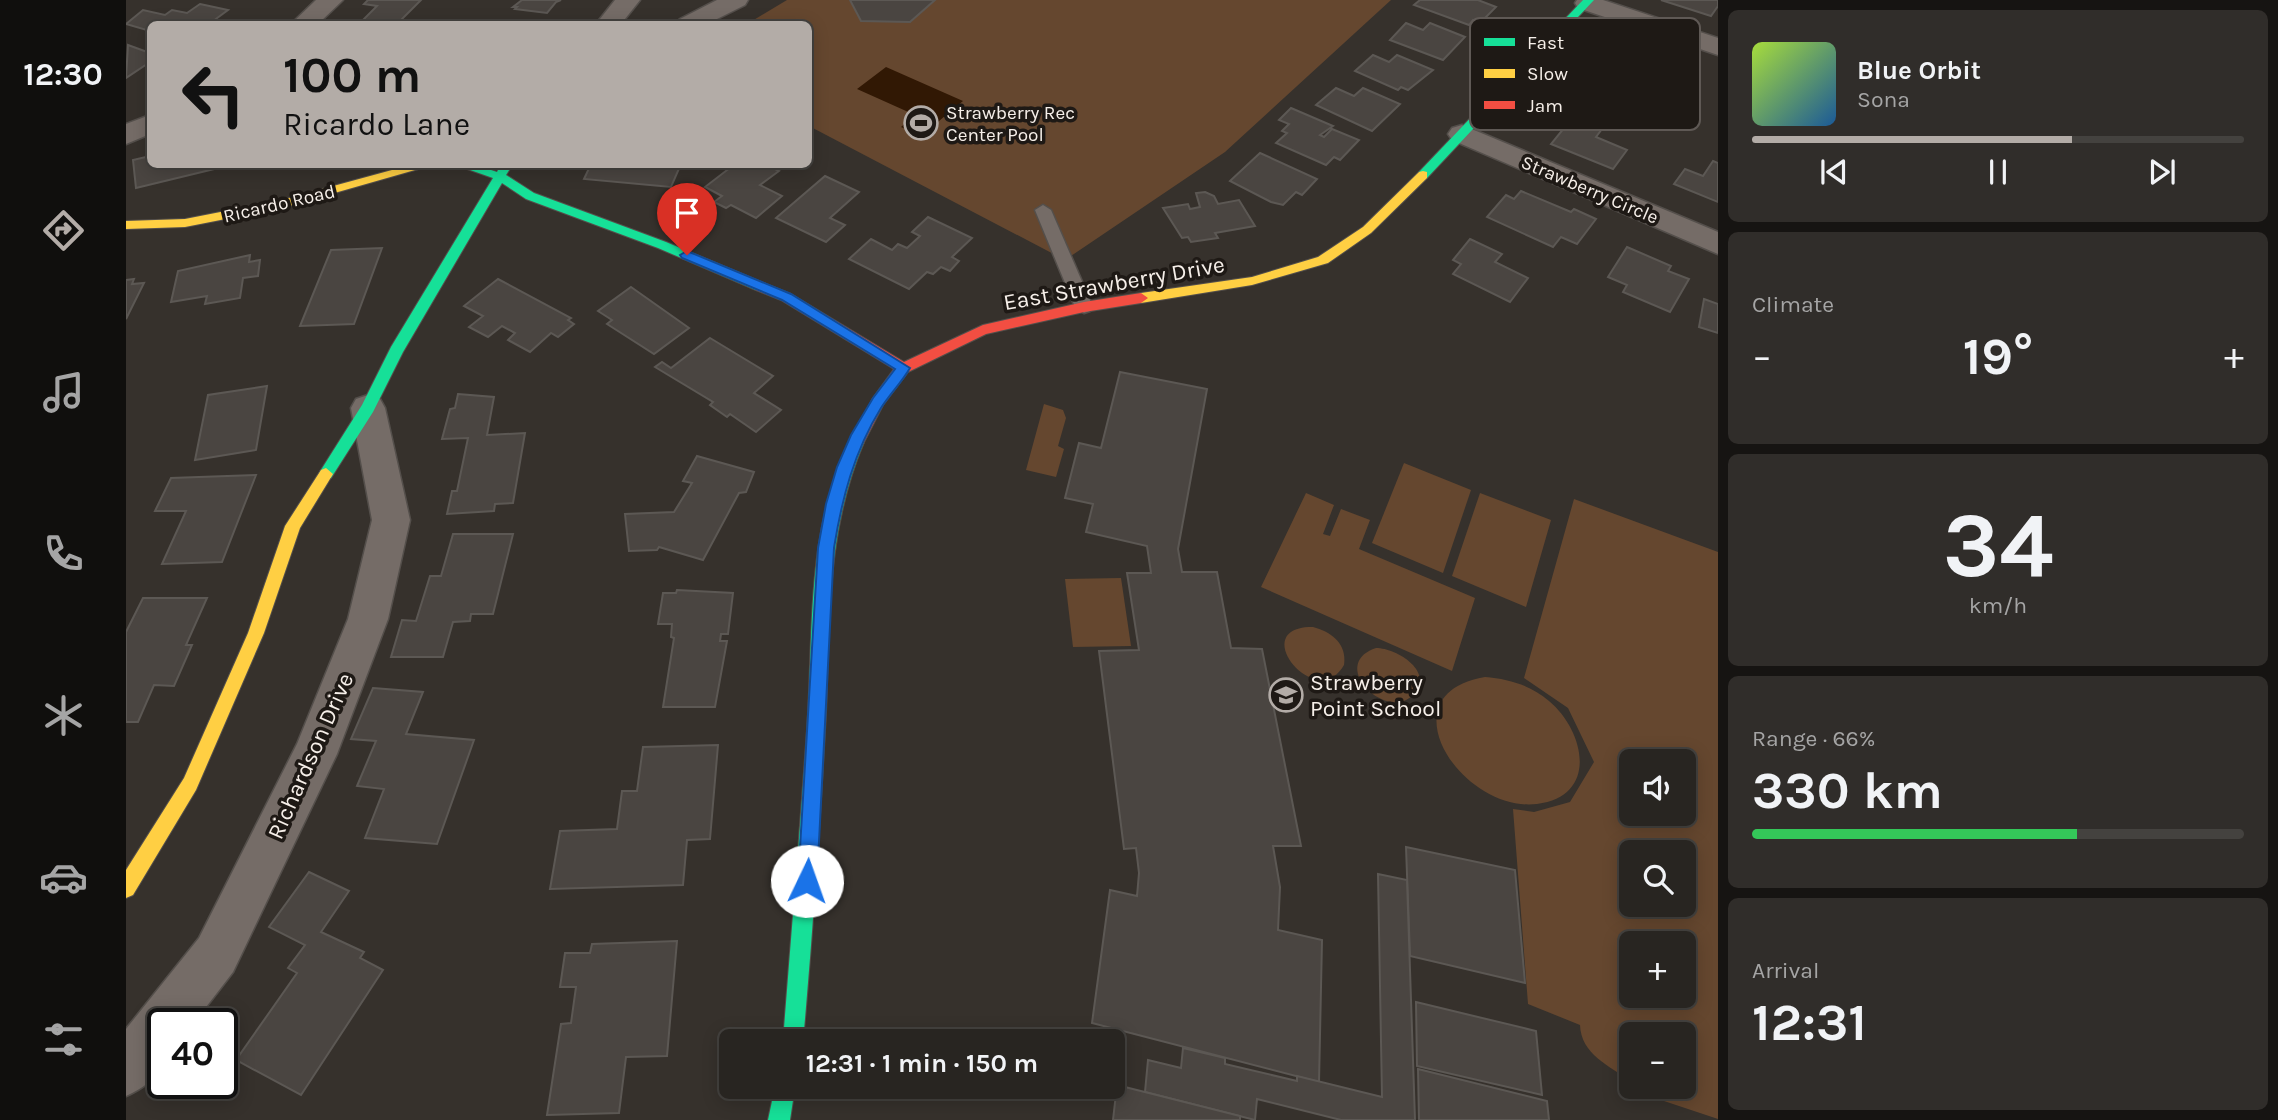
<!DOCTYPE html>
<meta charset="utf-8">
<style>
body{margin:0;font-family:Karla,sans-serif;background:#302d2a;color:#f1f3f6;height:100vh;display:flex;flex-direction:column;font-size:26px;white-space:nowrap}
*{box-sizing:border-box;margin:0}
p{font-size:23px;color:#a5a5a5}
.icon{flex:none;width:38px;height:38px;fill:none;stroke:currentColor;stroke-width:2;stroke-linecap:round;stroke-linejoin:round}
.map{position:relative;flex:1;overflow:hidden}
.drawer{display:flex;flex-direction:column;gap:10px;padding:10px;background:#161412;width:560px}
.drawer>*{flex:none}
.top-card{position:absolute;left:21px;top:21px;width:665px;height:147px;border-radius:10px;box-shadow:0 4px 18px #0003,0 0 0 2px #44423f;background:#b3aca7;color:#111;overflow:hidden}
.controls{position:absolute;left:1493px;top:749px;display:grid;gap:14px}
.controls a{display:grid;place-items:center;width:77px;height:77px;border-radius:10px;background:#282521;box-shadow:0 4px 18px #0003,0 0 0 2px #44423f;font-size:35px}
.speed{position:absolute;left:21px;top:1008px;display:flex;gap:14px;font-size:35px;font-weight:700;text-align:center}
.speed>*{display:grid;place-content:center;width:91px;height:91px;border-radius:50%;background:#282521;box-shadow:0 4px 18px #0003,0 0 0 2px #44423f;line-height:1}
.speed .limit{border:4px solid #111;border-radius:10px;background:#fff;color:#111}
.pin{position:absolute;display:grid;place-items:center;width:60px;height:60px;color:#fff;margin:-72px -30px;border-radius:50% 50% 50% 0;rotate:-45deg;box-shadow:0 0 7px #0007}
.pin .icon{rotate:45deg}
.me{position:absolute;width:77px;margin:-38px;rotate:3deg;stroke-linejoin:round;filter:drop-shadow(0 0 5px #0008)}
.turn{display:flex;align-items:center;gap:24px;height:147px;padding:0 21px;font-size:32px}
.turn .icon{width:91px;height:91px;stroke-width:2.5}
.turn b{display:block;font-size:49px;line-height:60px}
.big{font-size:52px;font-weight:700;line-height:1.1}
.drawer .widget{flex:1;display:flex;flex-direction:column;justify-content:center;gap:10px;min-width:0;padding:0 24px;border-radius:10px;background:#302d2a}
.drawer .dial{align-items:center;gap:0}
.dial b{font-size:91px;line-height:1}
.song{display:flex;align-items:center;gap:21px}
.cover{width:84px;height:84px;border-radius:10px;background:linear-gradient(135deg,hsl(80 70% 55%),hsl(210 70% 35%))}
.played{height:7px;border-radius:4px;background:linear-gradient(90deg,#b3aca7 65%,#44423f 65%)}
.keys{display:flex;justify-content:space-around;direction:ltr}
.heat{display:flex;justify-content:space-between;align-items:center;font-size:38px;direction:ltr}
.charge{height:10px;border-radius:5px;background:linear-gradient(90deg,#34c759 66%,#44423f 0)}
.trip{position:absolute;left:593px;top:1029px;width:406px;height:70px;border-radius:10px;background:#282521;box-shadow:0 4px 18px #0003,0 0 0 2px #44423f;font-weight:700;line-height:70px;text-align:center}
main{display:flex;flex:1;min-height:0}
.tab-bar{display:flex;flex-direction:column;width:126px;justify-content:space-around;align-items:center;background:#100f0d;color:#a5a5a5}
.tab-bar .icon{width:49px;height:49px}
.tab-bar .current{color:#b3aca7}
.tab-bar b{font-size:32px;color:#f1f3f6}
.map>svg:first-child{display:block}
.green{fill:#65472f;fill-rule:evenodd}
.water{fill:#311804}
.building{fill:#4a4541;stroke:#5c5854;stroke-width:2}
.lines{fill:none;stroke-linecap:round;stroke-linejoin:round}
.lane-casing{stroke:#544f4b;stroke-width:3}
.street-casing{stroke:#544f4b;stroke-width:3}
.fast-casing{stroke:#544f4b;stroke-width:2}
.slow-casing{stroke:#544f4b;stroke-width:2}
.jam-casing{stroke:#544f4b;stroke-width:2}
.lane{fill:#756c67;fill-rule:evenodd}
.street{fill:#756c67;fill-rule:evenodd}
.fast{fill:#16e098;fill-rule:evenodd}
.slow{fill:#ffcf43;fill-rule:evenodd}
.jam{fill:#f24e42;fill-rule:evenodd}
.route{fill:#1a73e8;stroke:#114b97;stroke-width:2}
.labels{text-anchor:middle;stroke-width:7;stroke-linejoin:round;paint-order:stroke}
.far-poi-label{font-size:19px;fill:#f6efe9;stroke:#1e1915;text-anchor:start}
.far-street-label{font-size:19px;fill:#f6efe9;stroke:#1e1915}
.street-label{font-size:23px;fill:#f6efe9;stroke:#1e1915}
.poi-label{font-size:23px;fill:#f6efe9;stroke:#1e1915;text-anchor:start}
.key{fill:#1e1915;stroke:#5f5955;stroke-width:2}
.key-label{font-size:19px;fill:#f6efe9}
</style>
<main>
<nav class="tab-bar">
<b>12:30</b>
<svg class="icon current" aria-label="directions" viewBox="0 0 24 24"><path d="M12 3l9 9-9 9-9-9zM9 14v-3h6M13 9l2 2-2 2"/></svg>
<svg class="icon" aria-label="music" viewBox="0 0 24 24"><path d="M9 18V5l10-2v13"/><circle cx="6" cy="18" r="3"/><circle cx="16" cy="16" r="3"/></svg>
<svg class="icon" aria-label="phone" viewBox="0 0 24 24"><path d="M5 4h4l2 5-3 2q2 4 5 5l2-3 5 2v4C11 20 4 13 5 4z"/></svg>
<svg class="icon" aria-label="climate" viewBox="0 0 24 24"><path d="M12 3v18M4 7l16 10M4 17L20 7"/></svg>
<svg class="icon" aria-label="car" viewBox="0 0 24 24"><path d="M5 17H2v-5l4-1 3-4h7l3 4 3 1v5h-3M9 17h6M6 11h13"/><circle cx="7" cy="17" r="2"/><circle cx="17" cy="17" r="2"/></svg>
<svg class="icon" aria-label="filters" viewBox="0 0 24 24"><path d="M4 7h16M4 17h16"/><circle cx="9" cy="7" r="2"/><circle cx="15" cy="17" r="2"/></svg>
</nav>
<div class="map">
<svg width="1592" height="1120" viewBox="0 0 1592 1120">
<rect width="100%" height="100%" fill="#36312c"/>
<g class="green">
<polygon points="661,0 1265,0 1099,152 939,260 683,126 682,24 621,24"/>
<polygon points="918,404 937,410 940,418 932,446 938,449 930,477 900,470"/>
<polygon points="1278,463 1345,490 1317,573 1246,543"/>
<polygon points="1180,493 1208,505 1197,534 1204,536 1215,509 1244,520 1233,549 1349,598 1326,671 1135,587"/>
<polygon points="1354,493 1425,520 1400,607 1326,576"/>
<path d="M1448,499L1592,552V1119L1529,1098L1513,1087H1558V1034H1505V1081C1483,1066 1455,1054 1454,1025L1402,1004L1387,809L1408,812L1444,802L1468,762L1442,708L1398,678ZM1505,761H1558V814H1505ZM1505,852H1558V905H1505ZM1505,943H1558V996H1505Z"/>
<polygon points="995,578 1005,646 947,647 939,579"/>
<path d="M1187,627C1206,632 1221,644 1218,665C1190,714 1119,626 1187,627Z"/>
<path d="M1250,648C1271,648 1311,673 1286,696C1258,721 1202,664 1250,648Z"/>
<path d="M1359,677C1383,679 1404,685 1423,701C1459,731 1473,796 1411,804C1336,813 1257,694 1359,677Z"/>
</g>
<polygon class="water" points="760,67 837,101 795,136 775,127 789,115 731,89"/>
<g class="building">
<polygon points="242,0 295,0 271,24 233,24 251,6 238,4"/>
<polygon points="396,0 435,0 430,2 421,13 389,9 391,7 387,7"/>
<polygon points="724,0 809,0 784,22 735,21"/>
<polygon points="1294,0 1352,0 1370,7 1354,23 1347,20 1343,25 1288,5"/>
<polygon points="1535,0 1592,0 1592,6 1585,16"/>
<polygon points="74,4 102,10 83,24 24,24 24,31 0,24 17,10 39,15 46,10 61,13"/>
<polygon points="1280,23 1297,30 1304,23 1339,37 1317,60 1264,40"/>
<polygon points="2,45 24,53 24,62 0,78"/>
<polygon points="1247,55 1263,62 1271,55 1307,70 1282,90 1275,87 1272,90 1229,71"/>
<polygon points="1210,88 1228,96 1237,88 1274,104 1246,131 1190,105"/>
<polygon points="1165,108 1207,126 1194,135 1198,137 1206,129 1233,140 1214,160 1208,157 1200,165 1150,143 1161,133 1156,131 1163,124 1153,120"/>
<polygon points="1447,117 1476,129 1470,137 1501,150 1487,169 1425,144"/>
<polygon points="1134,153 1191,179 1176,195 1170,192 1157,205 1145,202 1104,181"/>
<polygon points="24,156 24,164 109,164 10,188 7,160"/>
<polygon points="1587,161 1592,163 1592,202 1548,184 1559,169 1577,176"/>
<polygon points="465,164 555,164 545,187 458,179"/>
<polygon points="609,164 639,164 653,171 634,185 656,196 630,218 605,205 600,208 588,202 596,196 579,187"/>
<polygon points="699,176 733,192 704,218 719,225 700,242 650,218"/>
<polygon points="1395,191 1445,212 1448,209 1470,219 1451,244 1435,237 1427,247 1361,217 1380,195 1388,199"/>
<polygon points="1079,192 1088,196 1092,204 1113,200 1129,226 1089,233 1092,238 1065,242 1062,237 1056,238 1037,208 1062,204 1064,209 1074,207 1070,193"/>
<polygon points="802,217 846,238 826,257 833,261 824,271 815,267 807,274 801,272 783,289 723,259 745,239 766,250 772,244 781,248 794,236 786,232"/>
<polygon points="1344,239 1376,254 1369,262 1402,278 1384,302 1327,274 1335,264 1327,260"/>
<polygon points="1501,247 1545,266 1542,271 1563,279 1544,312 1497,292 1501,285 1482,277"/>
<polygon points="256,248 228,324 174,326 205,250"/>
<polygon points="124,255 123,262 134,260 132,276 117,278 114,298 79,304 81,296 45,302 52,271"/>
<polygon points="8,279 6,284 18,283 0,319 0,280"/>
<polygon points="372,279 445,318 442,320 448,324 432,337 425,333 404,352 382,340 389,333 376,326 362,337 343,327 357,316 338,306"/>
<polygon points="505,287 563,328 528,354 481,324 486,320 472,311"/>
<polygon points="1578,299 1592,304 1592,333 1573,327"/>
<polygon points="584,338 647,376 628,393 655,410 630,432 604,414 601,417 584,405 587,402 529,367 536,362 545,368"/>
<polygon points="994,372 1081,389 1052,549 1056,572 1091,572 1105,648 1136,649 1175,846 1147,846 1154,887 1152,930 1196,940 1193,1082 966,1023 984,890 1011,896 1013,873 1010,848 998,849 973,651 1013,650 1001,573 1025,573 1021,546 960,532 967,504 939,498 953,443 975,448"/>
<polygon points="141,386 130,450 69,460 82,395"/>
<polygon points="332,394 368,397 361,435 399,433 387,503 369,504 368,511 321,514 326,491 331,491 342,438 316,439 324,409 329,408"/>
<polygon points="571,456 628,472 620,492 613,493 577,560 533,547 531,550 503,551 499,514 548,512 566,483 557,481"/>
<polygon points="130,475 96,562 36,564 60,511 29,511 45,478"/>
<polygon points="327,534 387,534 367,614 345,614 344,621 327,622 317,657 265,657 276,620 290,621 304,576 315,576"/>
<polygon points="551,590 607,593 602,634 595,634 594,641 601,641 589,707 537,707 548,638 545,637 546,624 532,624 537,593 550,593"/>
<polygon points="17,598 81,598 60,645 66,645 48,686 28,685 12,722 0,722 0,632"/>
<polygon points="247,688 297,692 280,734 348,740 311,844 239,838 258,789 231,786 250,741 225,739"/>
<polygon points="592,745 584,839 561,840 557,885 424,889 434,831 491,829 496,791 511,791 517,747"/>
<polygon points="1280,847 1389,870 1399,983 1284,956"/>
<polygon points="183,872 223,891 195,932 238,952 234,958 257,970 175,1095 110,1060 171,973 162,968 179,945 143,927"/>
<polygon points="1252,874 1281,880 1289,1120 1215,1120 1131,1099 1129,1120 1019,1092 1022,1060 1055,1068 1057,1048 1099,1058 1099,1064 1171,1081 1171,1076 1256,1097"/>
<polygon points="551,941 541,1056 500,1057 493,1113 421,1115 435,1024 445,1023 450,987 434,987 439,953 464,953 466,944"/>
<polygon points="1290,1002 1410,1031 1416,1095 1291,1066"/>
<polygon points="1292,1069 1421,1101 1423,1120 1293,1120"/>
<polygon points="991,1085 1114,1116 1114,1120 987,1120"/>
</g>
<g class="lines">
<defs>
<polygon id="lane" points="917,205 925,210 967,307 964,311 958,313 949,307 909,210"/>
<g id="street">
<polygon points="190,0 217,0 192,24 165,24"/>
<polygon points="489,0 514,0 495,24 470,24"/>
<polygon points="591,0 622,0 619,5 581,24 550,24 554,19"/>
<polygon points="1451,0 1477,0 1592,38 1592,55 1452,8 1449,3"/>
<polygon points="24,115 24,134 0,144 0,124"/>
<polygon points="1336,125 1592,232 1592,254 1326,140 1322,134 1326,128"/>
<path d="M242,395L254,399L259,408L284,520L262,619L211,754L107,972L67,1024H37C37,1061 39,1079 0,1096V1029L73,938L171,744L222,619L246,520L225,408L230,399Z"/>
</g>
<g id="fast">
<polygon points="1457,0 1468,0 1301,178 1293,178 1293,172"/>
<polygon points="327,164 347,164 371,172 375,164 387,164 380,175 408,193 540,242 640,284 642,287 640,290 630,290 532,248 400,199 376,183 277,352 247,412 205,478 195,478 193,474 195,470 236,405 265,347 367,178"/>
<path d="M731,436L738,442C700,531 704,618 700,713C694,822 687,932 677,1041H657C665,937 674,833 681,729C688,632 679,527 726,438Z"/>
<polygon points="649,1087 669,1087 664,1120 642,1120"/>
</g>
<g id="slow">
<polygon points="288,164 310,164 156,208 59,227 0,229 0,221 59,219 156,200"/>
<polygon points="1297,171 1301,172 1301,178 1245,233 1202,263 1126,285 1015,303 1008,298 1015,293 1126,277 1192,257 1237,227 1293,172"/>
<polygon points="200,468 207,474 174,528 138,633 70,790 7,895 0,898 0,870 58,778 122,633 159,526 195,470"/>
</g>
<polygon id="jam" points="635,282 665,294 778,362 857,325 958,302 1015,293 1022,298 1015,303 958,312 860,334 782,372 757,405 736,446 731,448 724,442 747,398 768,369 655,300 630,290 630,284"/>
</defs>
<use href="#lane" class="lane-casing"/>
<use href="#street" class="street-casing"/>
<use href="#fast" class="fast-casing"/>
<use href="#slow" class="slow-casing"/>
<use href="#jam" class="jam-casing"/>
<use href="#lane" class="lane"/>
<use href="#street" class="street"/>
<use href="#fast" class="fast"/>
<use href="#slow" class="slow"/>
<use href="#jam" class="jam"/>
</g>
<path class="route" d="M561,251L665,294L784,368C776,382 764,394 755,408C728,452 716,498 708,548L691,881L688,888L681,891L674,888L672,881L692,548L700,504L711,467L725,435L747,398L769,369L656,300L556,258L554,255Z"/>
<defs>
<symbol id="stadium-ring" viewBox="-11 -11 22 22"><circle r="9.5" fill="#1e1915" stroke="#b3aca7" stroke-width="1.5"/><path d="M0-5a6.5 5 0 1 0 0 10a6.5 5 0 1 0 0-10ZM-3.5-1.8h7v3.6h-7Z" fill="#b3aca7"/></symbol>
<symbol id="school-ring" viewBox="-11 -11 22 22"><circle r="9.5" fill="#1e1915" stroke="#b3aca7" stroke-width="1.5"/><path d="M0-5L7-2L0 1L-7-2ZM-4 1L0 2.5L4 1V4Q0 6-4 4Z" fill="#b3aca7"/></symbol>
</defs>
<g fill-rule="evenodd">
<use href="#stadium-ring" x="776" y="104" width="38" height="38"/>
<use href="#school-ring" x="1141" y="676" width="38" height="38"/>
</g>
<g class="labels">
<g class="far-poi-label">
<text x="820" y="119">Strawberry Rec<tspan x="820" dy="22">Center Pool</tspan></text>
</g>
<g class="far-street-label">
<text transform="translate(1464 189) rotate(23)" y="7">Strawberry Circle</text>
<text transform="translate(153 203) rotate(-13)" y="7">Ricardo Road</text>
</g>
<g class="street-label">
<text transform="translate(988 283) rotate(-10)" y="8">East Strawberry Drive</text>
<text transform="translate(184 756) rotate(-66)" y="8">Richardson Drive</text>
</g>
<g class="poi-label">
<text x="1184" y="690">Strawberry<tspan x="1184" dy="26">Point School</tspan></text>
</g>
</g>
<rect x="1344" y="18" width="230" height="112" rx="10" class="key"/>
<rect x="1358" y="38" width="31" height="8" fill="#16e098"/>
<rect x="1358" y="69" width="31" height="9" fill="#ffcf43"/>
<rect x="1358" y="101" width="31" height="8" fill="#f24e42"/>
<g class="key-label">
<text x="1401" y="49">Fast</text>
<text x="1401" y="80">Slow</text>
<text x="1401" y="112">Jam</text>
</g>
</svg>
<div class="controls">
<a><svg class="icon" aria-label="sound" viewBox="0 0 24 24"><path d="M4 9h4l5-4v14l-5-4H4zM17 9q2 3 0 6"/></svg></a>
<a><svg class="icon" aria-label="search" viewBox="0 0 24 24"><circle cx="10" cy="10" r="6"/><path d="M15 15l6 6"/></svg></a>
<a>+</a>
<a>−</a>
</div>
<div class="speed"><div class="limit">40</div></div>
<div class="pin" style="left:561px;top:255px;background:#d93025"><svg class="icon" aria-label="arrive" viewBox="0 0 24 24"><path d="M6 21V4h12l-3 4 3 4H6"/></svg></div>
<svg class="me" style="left:681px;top:881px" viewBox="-20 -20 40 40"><circle r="19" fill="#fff"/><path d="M0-13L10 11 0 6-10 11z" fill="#1a73e8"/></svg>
<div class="trip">12:31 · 1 min · 150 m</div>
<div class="top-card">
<div class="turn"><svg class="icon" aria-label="left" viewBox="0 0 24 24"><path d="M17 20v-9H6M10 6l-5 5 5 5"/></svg><div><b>100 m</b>Ricardo Lane</div></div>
</div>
</div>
<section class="drawer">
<div class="widget">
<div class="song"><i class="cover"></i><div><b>Blue Orbit</b><p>Sona</p></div></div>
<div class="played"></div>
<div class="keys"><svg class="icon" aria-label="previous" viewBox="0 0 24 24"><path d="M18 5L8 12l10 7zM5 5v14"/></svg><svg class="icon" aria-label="pause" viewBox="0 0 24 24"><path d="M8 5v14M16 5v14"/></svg><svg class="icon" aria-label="next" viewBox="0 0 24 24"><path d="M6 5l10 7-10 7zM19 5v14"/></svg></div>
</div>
<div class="widget"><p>Climate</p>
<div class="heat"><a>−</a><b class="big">19°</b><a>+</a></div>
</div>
<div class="widget dial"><b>34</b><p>km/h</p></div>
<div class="widget"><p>Range · 66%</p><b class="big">330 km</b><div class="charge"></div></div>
<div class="widget"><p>Arrival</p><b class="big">12:31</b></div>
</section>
</main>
